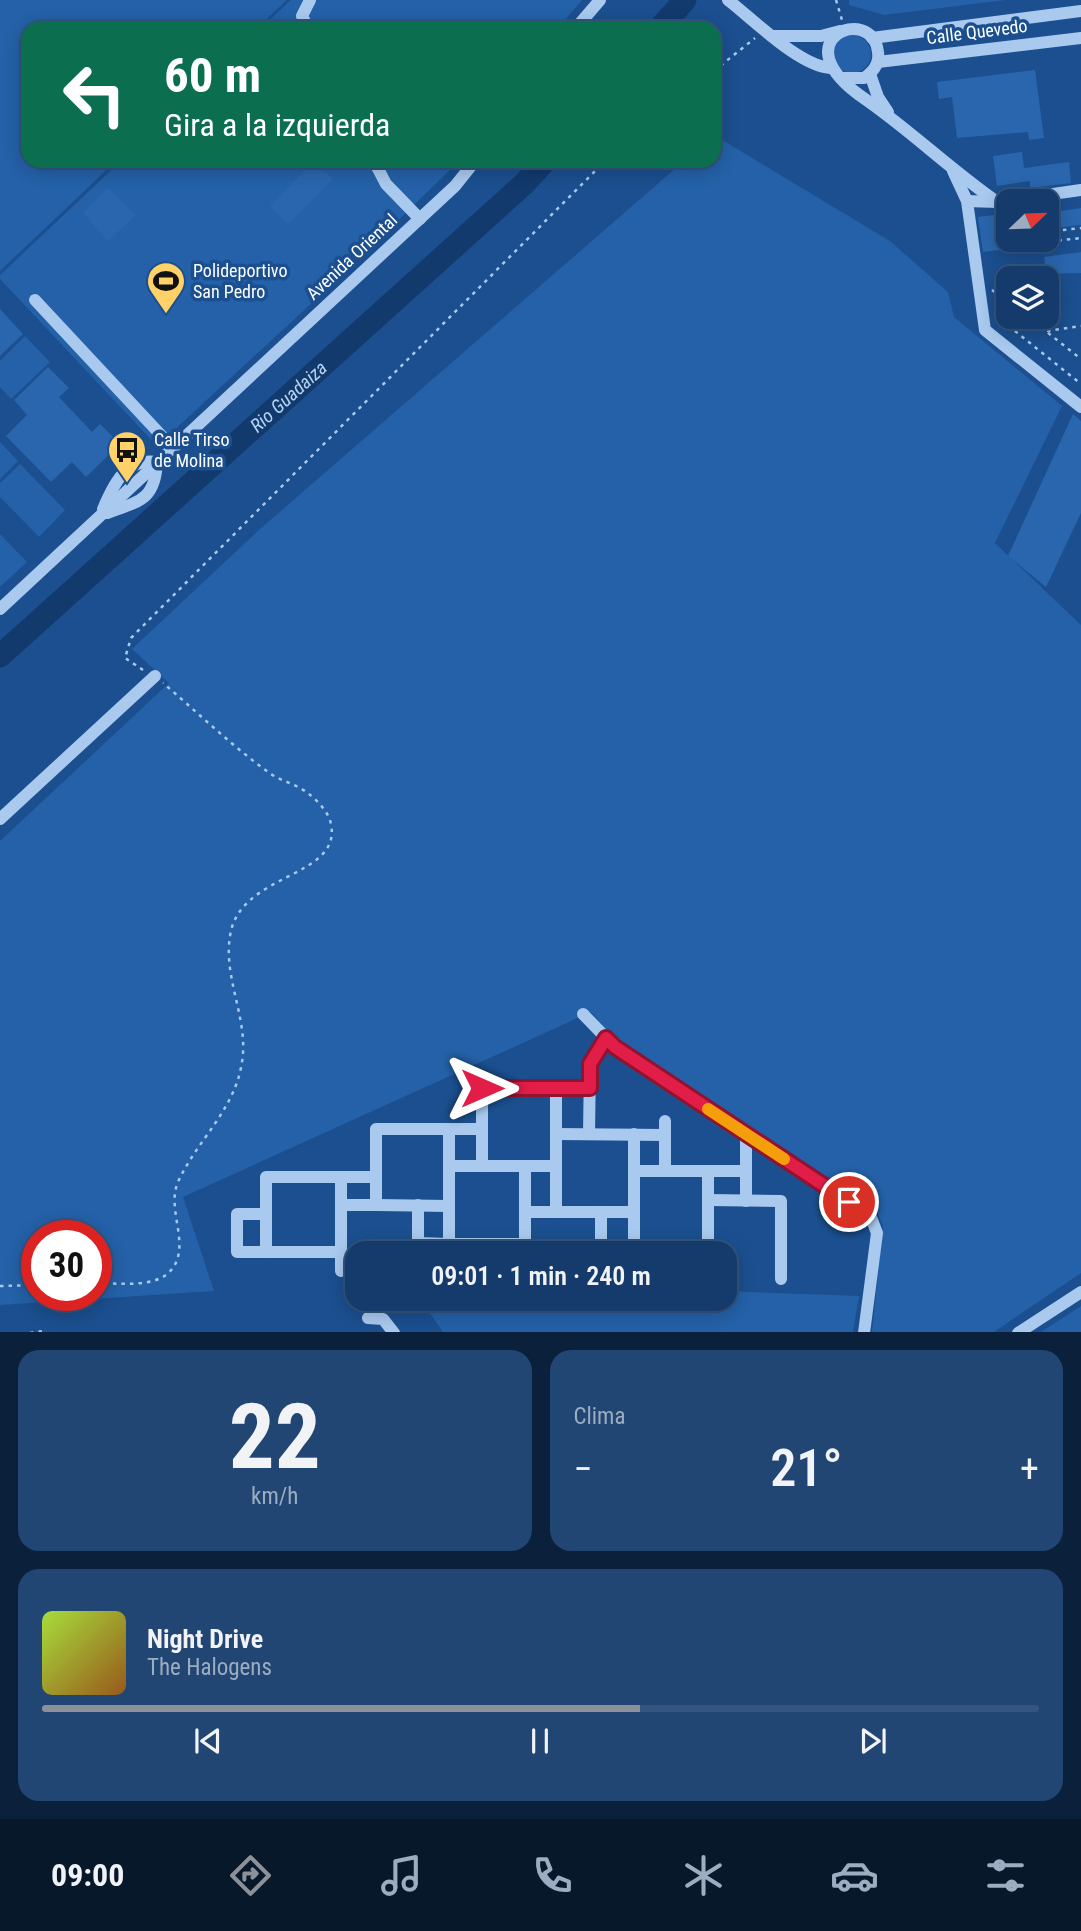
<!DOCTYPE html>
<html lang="es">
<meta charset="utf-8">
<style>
body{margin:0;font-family:"Roboto Condensed",sans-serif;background:#214673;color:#f1f3f6;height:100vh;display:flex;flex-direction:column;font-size:26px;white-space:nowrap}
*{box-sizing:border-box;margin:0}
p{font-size:23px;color:#9dadc1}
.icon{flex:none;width:38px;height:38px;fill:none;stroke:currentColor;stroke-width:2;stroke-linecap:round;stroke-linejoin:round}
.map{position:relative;height:1332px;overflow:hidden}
.details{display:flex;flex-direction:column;gap:18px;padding:18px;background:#0b203b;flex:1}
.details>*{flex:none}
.top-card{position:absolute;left:21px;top:21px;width:700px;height:147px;border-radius:21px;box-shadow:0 4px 18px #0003,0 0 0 2px #33557e;background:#0b6e4f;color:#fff;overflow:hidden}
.needle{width:46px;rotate:67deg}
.tools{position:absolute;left:996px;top:189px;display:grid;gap:14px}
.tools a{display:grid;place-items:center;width:63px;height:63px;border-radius:14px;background:#143b6b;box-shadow:0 4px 18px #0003,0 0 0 2px #33557e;font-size:35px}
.speed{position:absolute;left:21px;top:1220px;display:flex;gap:14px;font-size:35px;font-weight:700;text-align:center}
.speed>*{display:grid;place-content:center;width:91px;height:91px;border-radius:50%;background:#143b6b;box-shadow:0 4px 18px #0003,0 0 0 2px #33557e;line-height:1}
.speed .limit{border:10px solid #d22;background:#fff;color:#111}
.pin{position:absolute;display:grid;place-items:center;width:60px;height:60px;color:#fff;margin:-30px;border:4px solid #fff;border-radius:50%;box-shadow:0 2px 7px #0007}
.me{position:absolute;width:77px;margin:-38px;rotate:90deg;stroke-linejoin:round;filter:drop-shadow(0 0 5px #0008)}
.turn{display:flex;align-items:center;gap:24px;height:147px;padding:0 28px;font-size:32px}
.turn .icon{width:91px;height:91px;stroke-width:2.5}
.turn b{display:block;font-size:49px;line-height:60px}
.big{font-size:52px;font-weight:600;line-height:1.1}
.details .tile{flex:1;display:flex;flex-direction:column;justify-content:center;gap:10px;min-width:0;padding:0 24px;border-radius:21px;background:#214673}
.details .dial{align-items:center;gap:0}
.dial b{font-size:91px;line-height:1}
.song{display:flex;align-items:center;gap:21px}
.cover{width:84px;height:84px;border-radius:10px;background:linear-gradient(135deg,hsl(80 70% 55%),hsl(30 70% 35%))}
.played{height:7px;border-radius:4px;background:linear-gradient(90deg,#8c9099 60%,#33557e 60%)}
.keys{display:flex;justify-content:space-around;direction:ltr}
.heat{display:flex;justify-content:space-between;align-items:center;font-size:38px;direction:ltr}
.details .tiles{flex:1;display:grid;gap:18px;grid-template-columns:1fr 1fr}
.tile:last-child{grid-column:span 2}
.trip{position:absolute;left:345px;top:1241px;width:392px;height:70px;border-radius:21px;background:#143b6b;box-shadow:0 4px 18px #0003,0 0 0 2px #33557e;font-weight:600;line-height:70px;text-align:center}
.menu{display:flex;height:112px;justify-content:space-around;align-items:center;background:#08182b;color:#9dadc1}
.menu .icon{width:49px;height:49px}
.menu .selected{color:#8c9099}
.menu b{font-size:32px;color:#f1f3f6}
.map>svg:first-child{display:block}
.green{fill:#2461a8;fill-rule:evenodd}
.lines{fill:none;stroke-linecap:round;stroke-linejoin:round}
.river{stroke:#123a6d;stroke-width:23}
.building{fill:#2a66ad}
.path{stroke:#a9c9ee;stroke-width:2.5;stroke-dasharray:3.5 5;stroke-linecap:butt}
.minor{stroke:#a9c9ee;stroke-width:12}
.route-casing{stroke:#92132f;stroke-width:18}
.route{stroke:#e11d48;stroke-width:12}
.slow{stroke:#f59e0b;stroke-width:12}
.labels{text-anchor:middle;stroke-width:7;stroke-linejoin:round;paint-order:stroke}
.street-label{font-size:18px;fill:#fff;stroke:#1b4f8f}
.poi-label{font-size:18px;fill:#fff;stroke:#1b4f8f;text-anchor:start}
.water-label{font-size:19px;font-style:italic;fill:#b5d3f5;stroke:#1b4f8f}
</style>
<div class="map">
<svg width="1081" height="1333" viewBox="0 0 1081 1333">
<rect width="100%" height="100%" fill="#1b4f8f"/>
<g class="green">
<polygon points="0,0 287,0 257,28 28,28 28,161 116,161 0,271"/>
<polygon points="291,0 582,0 558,28 261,28"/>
<polygon points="849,0 1006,0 884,15 849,5"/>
<circle cx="852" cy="54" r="19"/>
<path d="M714,135L890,241L948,292L954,317L1062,406L995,543L1081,625V1273L994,1332H872L883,1225L877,1212L614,1038L591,1012L183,1197L214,1291L0,1305V841L169,683L132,649L260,529L684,161H714ZM37,1236H96V1295H37Z"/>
<polygon points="121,161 459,161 339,278 157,446 0,279 0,275"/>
<polygon points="25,336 50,362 11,399 0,387 0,361"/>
<polygon points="0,442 18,461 0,479"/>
<polygon points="20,464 65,510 39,537 0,497 0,483"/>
<polygon points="0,534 27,562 0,587"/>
<polygon points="725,1291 859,1296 853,1332 443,1332 420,1299 724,1298"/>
<polygon points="1081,1306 1081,1332 1041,1332"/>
</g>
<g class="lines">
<g class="river">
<polyline points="660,28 685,0"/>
<path id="s1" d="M0,656L525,183L545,161"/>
</g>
</g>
<g class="building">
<polygon points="1035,70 1044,138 1029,140 1028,132 957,138 952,97 939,99 937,82"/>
<polygon points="1022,152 1024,168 1069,162 1071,183 1030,188 1030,181 997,186 993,156"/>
<polygon points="314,161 333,179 288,224 270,206"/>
<polygon points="108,188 136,215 108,241 83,213"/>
<polygon points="1081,208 1081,225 1046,229 1046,213"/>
<polygon points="1008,213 1008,240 1032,240 1032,246 983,252 978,217"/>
<polygon points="1081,252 1081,273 1046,274 1044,257"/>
<polygon points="0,309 23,334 0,356"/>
<polygon points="48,367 69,388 59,397 92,432 100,424 120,444 86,477 72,462 51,482 6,436 27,415 14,400"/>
<polygon points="1073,414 1081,421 1081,513 1046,587 1008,556"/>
</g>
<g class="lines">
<g class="path">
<polyline points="836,0 842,20"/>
<polyline points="714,71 755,38"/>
<polyline points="1046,232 1081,228"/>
<polyline points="1036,240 1036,243 1081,238"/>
<polyline points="992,290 1008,302"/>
<polyline points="995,315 1081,384"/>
<polyline points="1028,317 1081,359"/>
<polyline points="1047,331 1081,326"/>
<polyline points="143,670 125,658 131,638 605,161"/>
<path d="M96,1283C118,1283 157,1289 172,1269C191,1245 166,1209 178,1182C197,1140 235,1110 242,1062C249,1020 223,978 230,936C239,872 342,879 331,824C329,813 318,801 309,794C297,784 280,781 268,772C231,745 197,712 163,683"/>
<polyline points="0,1286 37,1285"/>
<polyline points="30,1333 44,1331"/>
</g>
<g class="minor">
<path d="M728,0C754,20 798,65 830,68"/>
<polyline points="308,28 302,16 310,0"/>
<polyline points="576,28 600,0"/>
<polyline points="774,36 821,36 840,31"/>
<polyline points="872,38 1081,11"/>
<polyline points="878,62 1081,38"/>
<polyline points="870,74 878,97 888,112"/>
<path d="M842,78H864C873,72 880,64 878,52C873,3 777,39 865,99C911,131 951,170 997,202"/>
<polyline points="374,161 386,184 420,219"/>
<polyline points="953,171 967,201 985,330 1081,407"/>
<polyline points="967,201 997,202 1081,190"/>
<polyline points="35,300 173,448"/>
<path d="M103,509C114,483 126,458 157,462"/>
<path d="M107,513C140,501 155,500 157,462"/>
<polyline points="0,609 455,186 475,161"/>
<polyline points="0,819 155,676"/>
<polyline points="583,1014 615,1047 870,1215 877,1233 864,1333"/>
<polyline points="556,1134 665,1135"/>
<polyline points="589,1134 590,1064 606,1038"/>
<polyline points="746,1134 746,1201"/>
<polyline points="449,1166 482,1166 482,1088 590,1088"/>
<polyline points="482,1166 556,1166"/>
<polyline points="634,1171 665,1171 665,1121"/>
<polyline points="665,1171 708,1171"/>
<polyline points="708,1200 781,1201 781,1279"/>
<polyline points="341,1205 376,1205 376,1129 482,1129"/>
<polyline points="376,1205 449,1206"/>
<polyline points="418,1205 418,1243 449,1244 449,1129"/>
<polyline points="525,1212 556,1212 556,1088"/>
<polyline points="556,1212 601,1212"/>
<polyline points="634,1212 634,1134"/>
<polyline points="266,1214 237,1214 237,1252 341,1252"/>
<polyline points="449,1244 525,1244 525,1166"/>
<polyline points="601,1250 708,1250"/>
<polyline points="266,1252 266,1177 341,1177"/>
<polyline points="601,1253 601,1212 634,1212 634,1250"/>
<polyline points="708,1253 708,1171 746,1171"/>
<polyline points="341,1271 341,1177 376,1177"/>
<polyline points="368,1318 383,1319 394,1333"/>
<polyline points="1018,1333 1081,1292"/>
</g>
</g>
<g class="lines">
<defs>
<polyline id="route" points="482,1088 590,1088 590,1064 606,1038 615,1047 849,1202"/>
</defs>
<use href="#route" class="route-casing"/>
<use href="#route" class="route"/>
<polyline class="slow" points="708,1109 784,1159"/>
</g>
<defs>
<symbol id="stadium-pin" viewBox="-11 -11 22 30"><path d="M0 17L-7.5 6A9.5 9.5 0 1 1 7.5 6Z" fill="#ffd166" stroke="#1b4f8f"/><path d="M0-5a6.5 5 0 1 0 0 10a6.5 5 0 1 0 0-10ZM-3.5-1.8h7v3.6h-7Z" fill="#111"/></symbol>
<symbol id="bus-pin" viewBox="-11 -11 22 30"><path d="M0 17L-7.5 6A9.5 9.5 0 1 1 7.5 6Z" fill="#ffd166" stroke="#1b4f8f"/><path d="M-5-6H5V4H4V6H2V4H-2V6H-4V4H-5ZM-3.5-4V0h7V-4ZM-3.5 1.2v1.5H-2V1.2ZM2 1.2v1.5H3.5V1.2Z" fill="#111"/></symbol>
</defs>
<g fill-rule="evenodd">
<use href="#stadium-pin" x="144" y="259" width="44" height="60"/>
<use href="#bus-pin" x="105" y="428" width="44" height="60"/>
</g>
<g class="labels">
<g class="street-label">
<text transform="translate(977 32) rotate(-7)" y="6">Calle Quevedo</text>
<text transform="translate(352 257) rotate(-43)" y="6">Avenida Oriental</text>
</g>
<g class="poi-label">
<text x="193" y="277">Polideportivo<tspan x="193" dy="21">San Pedro</tspan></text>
<text x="154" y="446">Calle Tirso<tspan x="154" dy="21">de Molina</tspan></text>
</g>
<g class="water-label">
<text dy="7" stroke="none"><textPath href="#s1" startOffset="388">Rio Guadaiza</textPath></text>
</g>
</g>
</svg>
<div class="tools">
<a><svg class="needle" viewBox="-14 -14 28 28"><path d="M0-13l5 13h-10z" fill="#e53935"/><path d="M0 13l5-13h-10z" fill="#9dadc1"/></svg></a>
<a><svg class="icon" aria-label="layers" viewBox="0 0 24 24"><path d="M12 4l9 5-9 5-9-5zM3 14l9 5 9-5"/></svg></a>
</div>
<div class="speed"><div class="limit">30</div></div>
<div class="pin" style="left:849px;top:1202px;background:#d93025"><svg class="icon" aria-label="arrive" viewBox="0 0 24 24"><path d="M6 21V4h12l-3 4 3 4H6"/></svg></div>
<svg class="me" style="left:482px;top:1088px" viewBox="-20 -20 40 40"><path d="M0-17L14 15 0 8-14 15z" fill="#e11d48" stroke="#fff" stroke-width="4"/></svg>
<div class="trip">09:01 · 1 min · 240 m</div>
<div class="top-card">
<div class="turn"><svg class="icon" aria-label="left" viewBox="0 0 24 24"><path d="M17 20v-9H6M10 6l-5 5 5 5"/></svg><div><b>60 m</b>Gira a la izquierda</div></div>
</div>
</div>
<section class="details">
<div class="tiles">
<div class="tile dial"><b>22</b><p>km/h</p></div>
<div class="tile"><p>Clima</p>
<div class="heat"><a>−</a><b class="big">21°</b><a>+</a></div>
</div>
<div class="tile">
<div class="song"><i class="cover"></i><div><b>Night Drive</b><p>The Halogens</p></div></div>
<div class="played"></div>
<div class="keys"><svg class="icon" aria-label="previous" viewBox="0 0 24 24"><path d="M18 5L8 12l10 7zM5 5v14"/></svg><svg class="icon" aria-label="pause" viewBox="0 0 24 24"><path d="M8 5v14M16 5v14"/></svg><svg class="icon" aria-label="next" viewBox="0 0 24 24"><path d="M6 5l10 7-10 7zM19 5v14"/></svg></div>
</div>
</div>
</section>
<nav class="menu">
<b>09:00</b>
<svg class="icon selected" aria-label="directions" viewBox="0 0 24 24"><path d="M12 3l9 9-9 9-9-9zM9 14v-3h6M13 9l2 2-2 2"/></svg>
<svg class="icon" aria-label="music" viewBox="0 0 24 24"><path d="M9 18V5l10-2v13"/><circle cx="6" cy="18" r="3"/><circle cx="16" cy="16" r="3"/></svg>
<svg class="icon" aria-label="phone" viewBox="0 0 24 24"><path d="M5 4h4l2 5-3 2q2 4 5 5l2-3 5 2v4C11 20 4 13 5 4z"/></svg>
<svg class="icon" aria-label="climate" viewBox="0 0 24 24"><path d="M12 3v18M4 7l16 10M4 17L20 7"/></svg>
<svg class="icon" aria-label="car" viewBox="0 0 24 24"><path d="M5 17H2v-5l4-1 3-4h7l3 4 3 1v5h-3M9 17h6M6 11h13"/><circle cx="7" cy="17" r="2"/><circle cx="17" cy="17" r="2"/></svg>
<svg class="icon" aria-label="filters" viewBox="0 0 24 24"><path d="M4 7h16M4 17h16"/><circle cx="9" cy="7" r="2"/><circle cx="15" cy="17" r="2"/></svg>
</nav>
